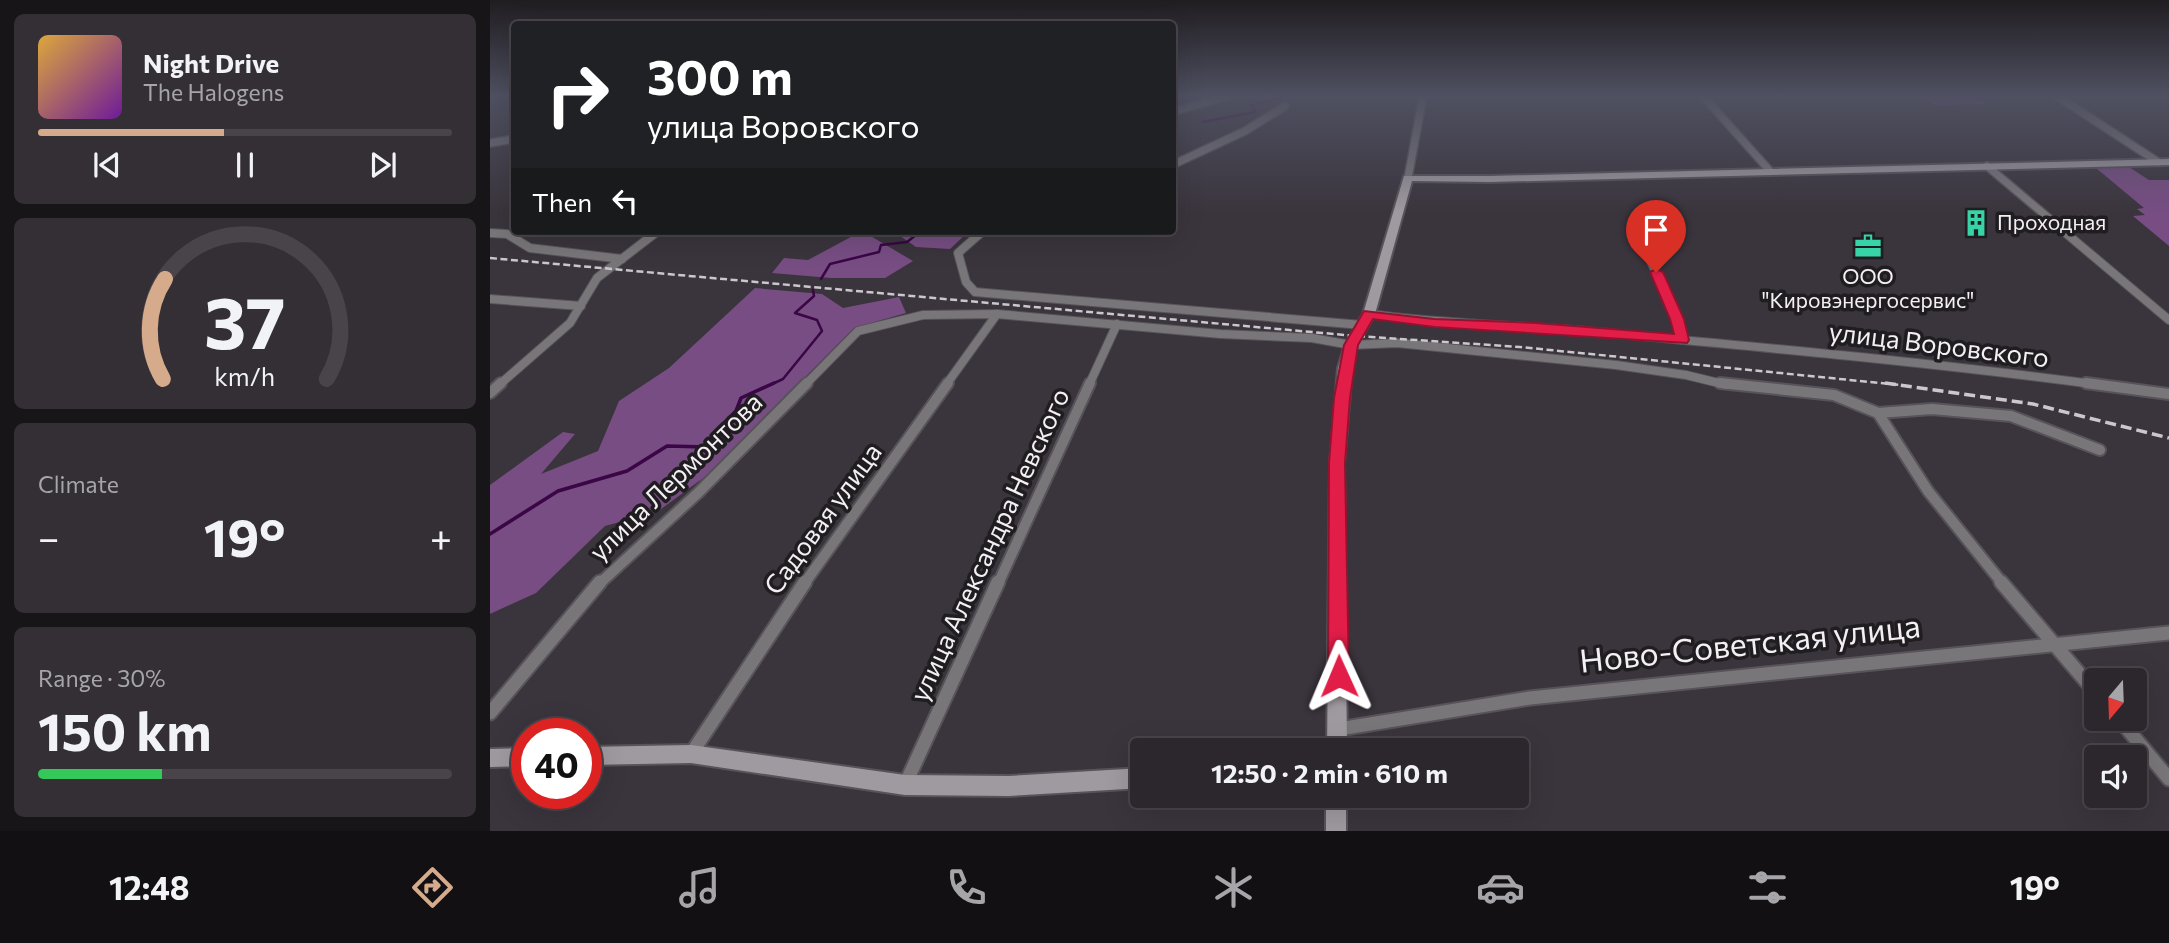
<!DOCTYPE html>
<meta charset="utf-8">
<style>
body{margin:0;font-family:Commissioner,sans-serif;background:#342f35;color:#f1f3f6;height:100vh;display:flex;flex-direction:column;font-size:26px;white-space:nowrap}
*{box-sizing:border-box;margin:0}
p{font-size:23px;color:#a6a5aa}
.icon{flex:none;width:38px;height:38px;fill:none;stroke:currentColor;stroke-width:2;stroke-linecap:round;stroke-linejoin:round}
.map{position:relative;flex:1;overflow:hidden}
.sheet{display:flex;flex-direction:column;gap:14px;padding:14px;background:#181519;width:490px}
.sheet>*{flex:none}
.banner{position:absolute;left:21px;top:21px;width:665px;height:214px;border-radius:7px;box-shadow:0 7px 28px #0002,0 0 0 2px #484449;background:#202124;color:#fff;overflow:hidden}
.needle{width:46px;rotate:199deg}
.fabs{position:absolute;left:1594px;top:668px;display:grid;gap:14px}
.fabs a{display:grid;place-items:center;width:63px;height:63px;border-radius:7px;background:#2c272d;box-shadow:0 7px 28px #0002,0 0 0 2px #484449;font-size:35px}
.speed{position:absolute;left:21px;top:718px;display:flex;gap:14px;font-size:35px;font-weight:700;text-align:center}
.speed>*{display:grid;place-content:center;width:91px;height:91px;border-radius:50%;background:#2c272d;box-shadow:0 7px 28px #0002,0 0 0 2px #484449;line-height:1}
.speed .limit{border:10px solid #d22;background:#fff;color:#111}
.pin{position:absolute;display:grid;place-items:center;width:60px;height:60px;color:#fff;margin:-72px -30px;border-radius:50% 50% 50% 0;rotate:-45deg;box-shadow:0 0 7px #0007}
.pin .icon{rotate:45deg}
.me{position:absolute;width:77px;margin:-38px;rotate:359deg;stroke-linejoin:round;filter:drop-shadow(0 0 5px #0008)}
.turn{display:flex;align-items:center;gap:24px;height:147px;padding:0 21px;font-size:32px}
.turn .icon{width:91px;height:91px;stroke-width:2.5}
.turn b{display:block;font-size:49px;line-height:60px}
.then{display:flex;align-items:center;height:66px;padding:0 21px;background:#0003;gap:14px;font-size:26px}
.big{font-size:52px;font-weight:700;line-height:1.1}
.sheet .widget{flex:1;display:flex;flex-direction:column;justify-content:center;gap:10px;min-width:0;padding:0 24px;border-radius:10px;background:#342f35}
.sheet .dial{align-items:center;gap:0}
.dial svg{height:182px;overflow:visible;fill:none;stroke:#484449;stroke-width:7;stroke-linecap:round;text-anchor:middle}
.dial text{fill:#f1f3f6;stroke:none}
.song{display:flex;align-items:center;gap:21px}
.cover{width:84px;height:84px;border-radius:10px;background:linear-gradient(135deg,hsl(40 70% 55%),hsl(280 70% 35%))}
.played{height:7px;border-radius:4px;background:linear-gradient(90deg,#d6ab8b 45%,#484449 45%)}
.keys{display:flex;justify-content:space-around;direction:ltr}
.heat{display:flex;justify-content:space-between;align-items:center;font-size:38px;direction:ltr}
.charge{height:10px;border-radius:5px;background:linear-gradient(90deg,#34c759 30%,#484449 0)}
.trip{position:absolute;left:640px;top:738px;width:399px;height:70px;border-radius:7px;background:#2c272d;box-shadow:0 7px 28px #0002,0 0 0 2px #484449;font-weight:700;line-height:70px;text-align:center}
.tab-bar{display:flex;height:112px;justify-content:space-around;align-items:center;background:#121012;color:#a6a5aa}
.tab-bar .icon{width:49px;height:49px}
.tab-bar .current{color:#d6ab8b}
.tab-bar b{font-size:32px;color:#f1f3f6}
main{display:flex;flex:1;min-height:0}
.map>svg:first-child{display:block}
.green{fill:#774d83}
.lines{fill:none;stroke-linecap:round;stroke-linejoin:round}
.stream-far1{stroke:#3a0646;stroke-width:2.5}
.stream{stroke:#3a0646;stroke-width:3.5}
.street-far3-casing{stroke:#585259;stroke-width:10}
.street-far2-casing{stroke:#585259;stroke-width:10}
.street-far1-casing{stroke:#585259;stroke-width:14}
.street-casing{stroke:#585259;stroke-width:17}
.secondary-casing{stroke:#585259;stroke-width:4}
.street-far3{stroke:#79767a;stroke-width:7}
.street-far2{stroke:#79767a;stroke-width:8}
.street-far1{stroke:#79767a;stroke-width:10}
.street{stroke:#79767a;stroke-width:13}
.secondary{fill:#9f9aa0;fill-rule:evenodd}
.rail-far1{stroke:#cbc7cd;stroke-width:2.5;stroke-dasharray:7 3.5;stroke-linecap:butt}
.rail{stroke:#cbc7cd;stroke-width:3.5;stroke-dasharray:11 5;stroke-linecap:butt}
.route{fill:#e11d48;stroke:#92132f;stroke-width:2}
.labels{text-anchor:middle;stroke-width:7;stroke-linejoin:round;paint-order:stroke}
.far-poi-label{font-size:21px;fill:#f3eff4;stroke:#201d20;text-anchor:start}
.street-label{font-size:26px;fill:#f3eff4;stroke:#201d20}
.near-street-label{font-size:32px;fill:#f3eff4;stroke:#201d20}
</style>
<main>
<section class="sheet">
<div class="widget">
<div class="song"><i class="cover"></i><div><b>Night Drive</b><p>The Halogens</p></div></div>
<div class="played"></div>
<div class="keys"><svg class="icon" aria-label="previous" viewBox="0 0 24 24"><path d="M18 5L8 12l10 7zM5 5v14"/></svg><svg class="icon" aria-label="pause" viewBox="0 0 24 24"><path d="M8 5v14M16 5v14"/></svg><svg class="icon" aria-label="next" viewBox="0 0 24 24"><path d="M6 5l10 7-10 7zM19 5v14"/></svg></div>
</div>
<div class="widget dial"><svg viewBox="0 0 100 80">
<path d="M14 69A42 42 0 1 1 86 69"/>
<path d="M14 69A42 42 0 0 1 15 25" stroke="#d6ab8b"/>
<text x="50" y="56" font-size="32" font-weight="700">37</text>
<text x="50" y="72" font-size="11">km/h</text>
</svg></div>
<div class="widget"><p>Climate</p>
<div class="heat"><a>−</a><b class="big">19°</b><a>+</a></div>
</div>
<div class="widget"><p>Range · 30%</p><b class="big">150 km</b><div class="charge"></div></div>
</section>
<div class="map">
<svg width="1679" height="831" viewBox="0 0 1679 831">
<rect width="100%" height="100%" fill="#3a343c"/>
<g class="green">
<polygon points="1430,96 1488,96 1496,104 1444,105"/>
<polygon points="1639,167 1659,180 1679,180 1679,246 1643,216 1655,215 1647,209 1654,208 1606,168"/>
<polygon points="372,231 423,261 395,278 341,278 282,273 294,258 318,260"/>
<polygon points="403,231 479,231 460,249 426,247"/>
<polygon points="265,288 332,294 353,308 409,297 416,313 364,328 220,473 167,512 115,526 46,593 0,614 0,485 73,432 85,434 51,474 108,451 129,401 179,368"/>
</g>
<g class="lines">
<g class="stream-far1">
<polyline points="713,122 765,112 761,105 797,96"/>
<polyline points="331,279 340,264 389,252 391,245 417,242 431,231"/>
<polyline points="280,385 293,379 332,331 327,320 305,313 324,296 323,290"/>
</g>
<polyline class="stream" points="0,534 68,491 137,471 177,446 217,447 230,434 228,429 246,411 251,398 284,383"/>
<defs>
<g id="street-far3">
<polyline points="1213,96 1280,171"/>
<polyline points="1567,96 1668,162"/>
<polyline points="682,112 737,96"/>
<polyline points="0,143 24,139"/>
<polyline points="682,165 755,131 795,106"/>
<polyline points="1497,166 1567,225"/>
<polyline points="918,178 933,96"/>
</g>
<g id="street-far2">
<polyline points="1565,224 1679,320"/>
<polyline points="1145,226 1187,319 1192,340"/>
<polyline points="493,231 468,253 476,282 485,292 872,325"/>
<polyline points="0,233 17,234 40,248 132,259"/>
<polyline points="0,299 91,306"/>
<path d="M879,314C951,324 1024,325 1096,331C1268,347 1439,362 1610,385"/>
<polyline points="9,385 80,323 107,278 168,231"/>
<polyline points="315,385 368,331 433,315 507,314 731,334 822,338 861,345 907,343 1126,365 1196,375 1237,385"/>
<polyline points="456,385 507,314"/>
<polyline points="599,385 627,324"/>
</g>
<g id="street-far1">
<polyline points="1230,383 1344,395 1388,413 1442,409 1521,416 1610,450"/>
<polyline points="1596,383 1679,394"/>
<polyline points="0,393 11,383"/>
<polyline points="1388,413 1438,491 1513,584"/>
<polyline points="109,584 209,492 317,383"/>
<polyline points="314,584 458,383"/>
<polyline points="508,584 600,383"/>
</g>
<g id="street">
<polyline points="1511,582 1606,693"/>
<polyline points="0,713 110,582"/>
<polyline points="1629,719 1679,779"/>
<polyline points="849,729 1040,698 1679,633"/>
<polyline points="201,754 315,582"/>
<polyline points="415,785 508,582"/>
</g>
<g id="secondary">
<polygon points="1679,159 1679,165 1000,182 922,181 885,314 867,345 862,368 854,463 857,751 837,751 840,463 848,368 855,345 873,314 914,176 1000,176"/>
<polygon points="201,745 415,775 519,776 653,768 653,788 519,796 415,795 201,763 96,765 96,747"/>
<polygon points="37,748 37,766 0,767 0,749"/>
<rect x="836" y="796" width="20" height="35"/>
</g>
</defs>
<use href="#street-far3" class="street-far3-casing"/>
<use href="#street-far2" class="street-far2-casing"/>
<use href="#street-far1" class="street-far1-casing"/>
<use href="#street" class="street-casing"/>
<use href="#secondary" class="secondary-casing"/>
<use href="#street-far3" class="street-far3"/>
<use href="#street-far2" class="street-far2"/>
<use href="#street-far1" class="street-far1"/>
<use href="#street" class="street"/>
<use href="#secondary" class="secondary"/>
<polyline class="rail-far1" points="0,258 866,336 1030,347 1410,385"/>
<polyline class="rail" points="1395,383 1543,404 1679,438"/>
</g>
<linearGradient id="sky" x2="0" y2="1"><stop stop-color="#201d21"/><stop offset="0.45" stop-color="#4f5061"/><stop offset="1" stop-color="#4f5061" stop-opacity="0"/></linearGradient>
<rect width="1679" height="213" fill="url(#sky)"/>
<polygon class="route" points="1166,269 1173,272 1194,319 1199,340 1197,343 944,327 883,319 868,345 860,398 855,463 859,676 856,682 849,685 842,682 838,676 839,463 844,398 854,345 874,311 944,319 1046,323 1184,334 1180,319 1160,272"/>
<defs>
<symbol id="building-bare" viewBox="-9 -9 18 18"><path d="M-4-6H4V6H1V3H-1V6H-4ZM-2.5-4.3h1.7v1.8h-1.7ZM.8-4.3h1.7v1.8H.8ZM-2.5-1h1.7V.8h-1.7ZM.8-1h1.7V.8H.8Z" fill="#36d4a7" stroke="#201d20" stroke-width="2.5" paint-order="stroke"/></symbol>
<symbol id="office-bare" viewBox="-9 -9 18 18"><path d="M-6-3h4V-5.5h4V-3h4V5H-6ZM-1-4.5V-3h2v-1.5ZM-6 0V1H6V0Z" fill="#36d4a7" stroke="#201d20" stroke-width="2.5" paint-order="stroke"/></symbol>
</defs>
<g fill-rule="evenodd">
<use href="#building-bare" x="1467" y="204" width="38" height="38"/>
<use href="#office-bare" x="1359" y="227" width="38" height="38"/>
</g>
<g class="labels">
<g class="far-poi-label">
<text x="1507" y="230">Проходная</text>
<text x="1378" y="284" text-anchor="middle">ООО<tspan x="1378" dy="24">"Кировэнергосервис"</tspan></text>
</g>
<g class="street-label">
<text transform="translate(1449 345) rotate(7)" y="9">улица Воровского</text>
<text transform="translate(186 477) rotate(-44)" y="9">улица Лермонтова</text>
<text transform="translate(333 519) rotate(-54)" y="9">Садовая улица</text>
<text transform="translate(500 545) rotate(-65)" y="9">улица Александра Невского</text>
</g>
<g class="near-street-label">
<text transform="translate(1260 644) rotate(-6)" y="11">Ново-Советская улица</text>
</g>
</g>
</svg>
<div class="fabs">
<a><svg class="needle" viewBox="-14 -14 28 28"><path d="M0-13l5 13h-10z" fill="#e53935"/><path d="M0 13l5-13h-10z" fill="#a6a5aa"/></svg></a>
<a><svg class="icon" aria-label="sound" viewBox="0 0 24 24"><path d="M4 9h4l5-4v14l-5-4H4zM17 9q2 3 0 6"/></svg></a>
</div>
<div class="speed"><div class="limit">40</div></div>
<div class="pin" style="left:1166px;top:272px;background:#d93025"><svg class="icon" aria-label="arrive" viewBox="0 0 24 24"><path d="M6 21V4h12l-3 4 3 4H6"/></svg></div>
<svg class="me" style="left:849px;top:676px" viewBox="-20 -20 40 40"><path d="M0-17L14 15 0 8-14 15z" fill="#e11d48" stroke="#fff" stroke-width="4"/></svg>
<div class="trip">12:50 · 2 min · 610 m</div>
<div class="banner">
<div class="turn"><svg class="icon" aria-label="right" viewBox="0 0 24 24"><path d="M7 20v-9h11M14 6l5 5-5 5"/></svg><div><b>300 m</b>улица Воровского</div></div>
<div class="then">Then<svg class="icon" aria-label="left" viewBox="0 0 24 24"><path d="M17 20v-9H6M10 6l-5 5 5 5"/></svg></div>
</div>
</div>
</main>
<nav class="tab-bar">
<b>12:48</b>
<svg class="icon current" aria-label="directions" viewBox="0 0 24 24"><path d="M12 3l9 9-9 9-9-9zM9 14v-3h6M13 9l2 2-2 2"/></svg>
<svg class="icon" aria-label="music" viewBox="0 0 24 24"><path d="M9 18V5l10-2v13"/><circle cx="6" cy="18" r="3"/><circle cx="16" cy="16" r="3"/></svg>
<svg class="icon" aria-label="phone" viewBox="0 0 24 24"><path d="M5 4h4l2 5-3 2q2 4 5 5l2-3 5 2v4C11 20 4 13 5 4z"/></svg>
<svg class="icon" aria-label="climate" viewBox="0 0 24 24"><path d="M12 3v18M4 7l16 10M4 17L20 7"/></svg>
<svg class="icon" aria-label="car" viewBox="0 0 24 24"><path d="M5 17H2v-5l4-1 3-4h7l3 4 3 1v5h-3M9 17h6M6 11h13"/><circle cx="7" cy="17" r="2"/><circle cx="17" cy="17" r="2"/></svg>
<svg class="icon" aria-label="filters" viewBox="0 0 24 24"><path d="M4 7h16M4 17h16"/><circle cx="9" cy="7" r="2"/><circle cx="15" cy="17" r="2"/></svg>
<b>19°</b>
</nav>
